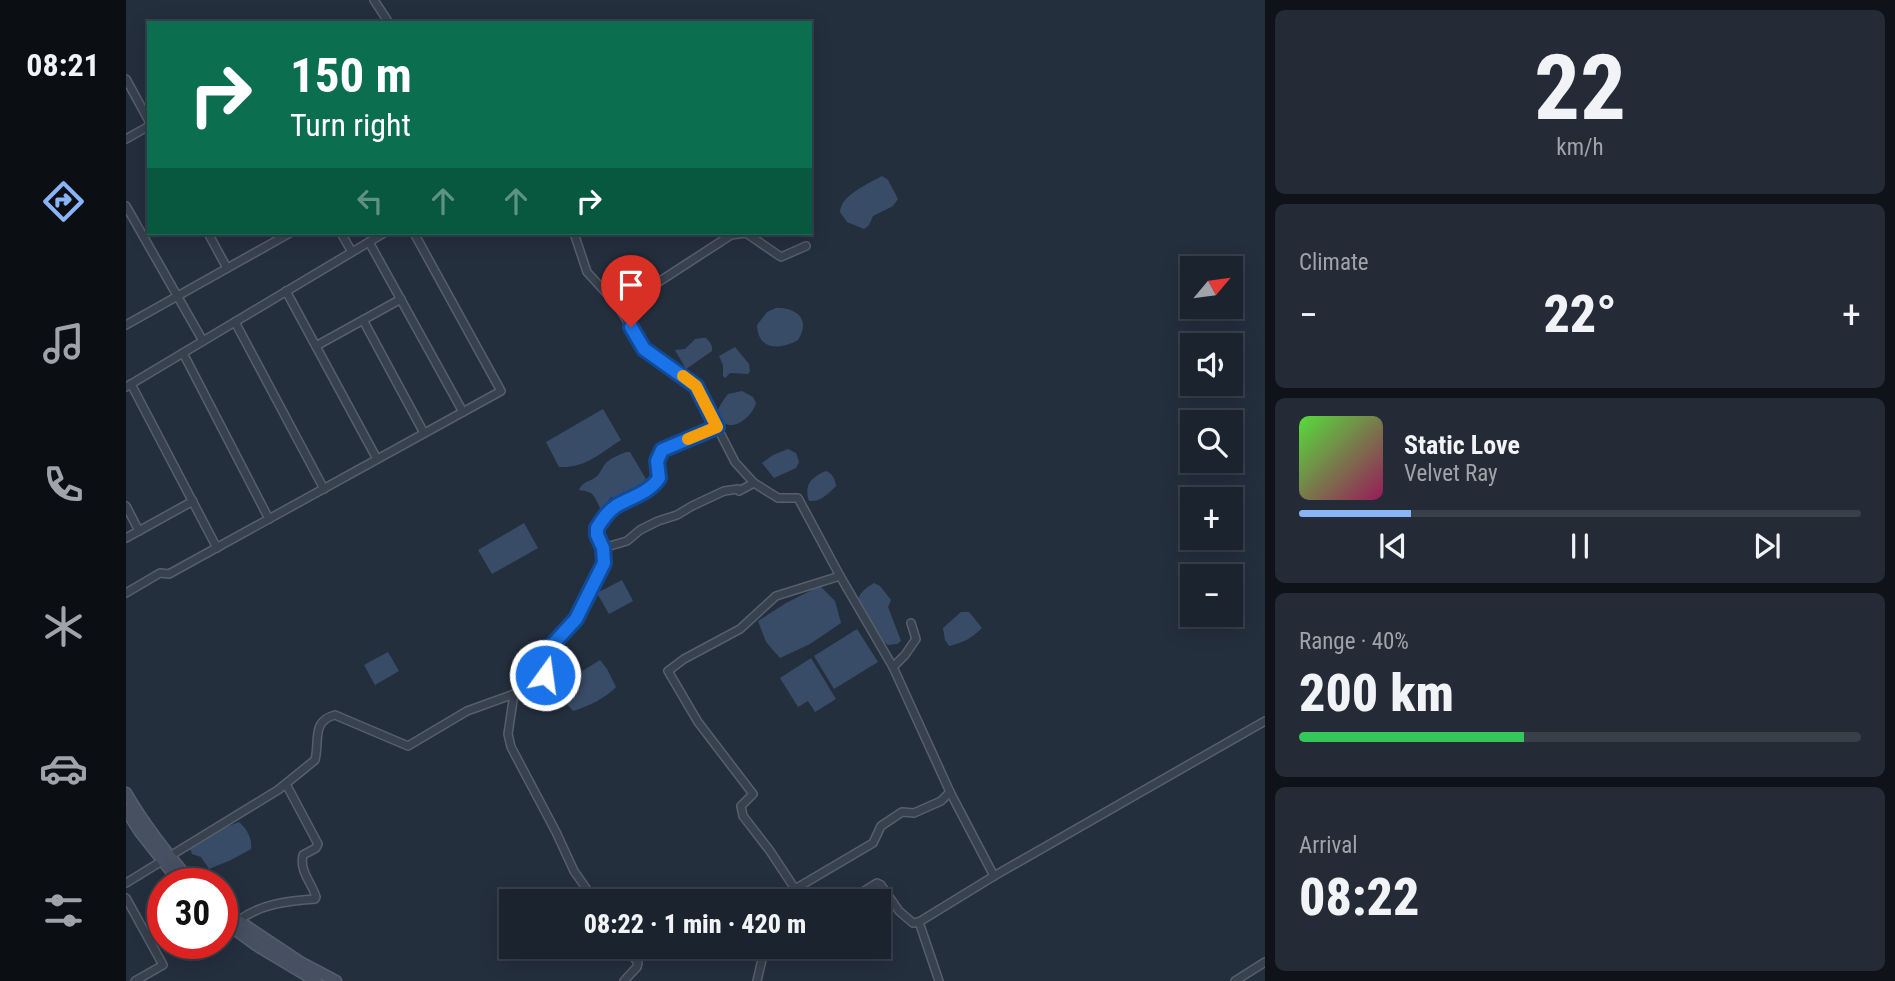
<!DOCTYPE html>
<meta charset="utf-8">
<style>
body{margin:0;font-family:"Roboto Condensed",sans-serif;background:#242b36;color:#f1f3f6;height:100vh;display:flex;flex-direction:column;font-size:26px;white-space:nowrap}
*{box-sizing:border-box;margin:0}
p{font-size:23px;color:#a0a4aa}
.icon{flex:none;width:38px;height:38px;fill:none;stroke:currentColor;stroke-width:2;stroke-linecap:round;stroke-linejoin:round}
.map{position:relative;flex:1;overflow:hidden}
.drawer{display:flex;flex-direction:column;gap:10px;padding:10px;background:#0f1319;width:630px}
.drawer>*{flex:none}
.hud{position:absolute;left:21px;top:21px;width:665px;height:214px;border-radius:0px;box-shadow:0 4px 18px #0003,0 0 0 2px #39404a;background:#0b6e4f;color:#fff;overflow:hidden}
.needle{width:46px;rotate:61deg}
.fabs{position:absolute;left:1054px;top:256px;display:grid;gap:14px}
.fabs a{display:grid;place-items:center;width:63px;height:63px;border-radius:0px;background:#1b232e;box-shadow:0 4px 18px #0003,0 0 0 2px #39404a;font-size:35px}
.speed{position:absolute;left:21px;top:868px;display:flex;gap:14px;font-size:35px;font-weight:700;text-align:center}
.speed>*{display:grid;place-content:center;width:91px;height:91px;border-radius:50%;background:#1b232e;box-shadow:0 4px 18px #0003,0 0 0 2px #39404a;line-height:1}
.speed .limit{border:10px solid #d22;background:#fff;color:#111}
.pin{position:absolute;display:grid;place-items:center;width:60px;height:60px;color:#fff;margin:-72px -30px;border-radius:50% 50% 50% 0;rotate:-45deg;box-shadow:0 0 7px #0007}
.pin .icon{rotate:45deg}
.me{position:absolute;width:77px;margin:-38px;rotate:14deg;stroke-linejoin:round;filter:drop-shadow(0 0 5px #0008)}
.turn{display:flex;align-items:center;gap:24px;height:147px;padding:0 28px;font-size:32px}
.turn .icon{width:91px;height:91px;stroke-width:2.5}
.turn b{display:block;font-size:49px;line-height:60px}
.lanes{display:flex;align-items:center;height:66px;padding:0 28px;background:#0003;justify-content:center;gap:35px;direction:ltr}
.lanes .off{opacity:.35}
.big{font-size:52px;font-weight:800;line-height:1.1}
.drawer .card{flex:1;display:flex;flex-direction:column;justify-content:center;gap:10px;min-width:0;padding:0 24px;border-radius:10px;background:#242b36}
.drawer .dial{align-items:center;gap:0}
.dial b{font-size:91px;line-height:1}
.song{display:flex;align-items:center;gap:21px}
.cover{width:84px;height:84px;border-radius:10px;background:linear-gradient(135deg,hsl(110 70% 55%),hsl(330 70% 35%))}
.played{height:7px;border-radius:4px;background:linear-gradient(90deg,#8ab4f8 20%,#39404a 20%)}
.keys{display:flex;justify-content:space-around;direction:ltr}
.heat{display:flex;justify-content:space-between;align-items:center;font-size:38px;direction:ltr}
.charge{height:10px;border-radius:5px;background:linear-gradient(90deg,#34c759 40%,#39404a 0)}
.trip{position:absolute;left:373px;top:889px;width:392px;height:70px;border-radius:0px;background:#1b232e;box-shadow:0 4px 18px #0003,0 0 0 2px #39404a;font-weight:800;line-height:70px;text-align:center}
main{display:flex;flex:1;min-height:0}
.dock{display:flex;flex-direction:column;width:126px;justify-content:space-around;align-items:center;background:#0b0e12;color:#a0a4aa}
.dock .icon{width:49px;height:49px}
.dock .selected{color:#8ab4f8}
.dock b{font-size:32px;color:#f1f3f6}
.map>svg:first-child{display:block}
.water{fill:#394c67}
.lines{fill:none;stroke-linecap:round;stroke-linejoin:round}
.minor-casing{stroke:#565f6c;stroke-width:10}
.secondary-casing{stroke:#565f6c;stroke-width:13}
.minor{stroke:#38414e;stroke-width:7}
.secondary{stroke:#465061;stroke-width:10}
.route-casing{stroke:#114b97;stroke-width:18}
.route{stroke:#1a73e8;stroke-width:12}
.slow{stroke:#f59e0b;stroke-width:12}
</style>
<main>
<nav class="dock">
<b>08:21</b>
<svg class="icon selected" aria-label="directions" viewBox="0 0 24 24"><path d="M12 3l9 9-9 9-9-9zM9 14v-3h6M13 9l2 2-2 2"/></svg>
<svg class="icon" aria-label="music" viewBox="0 0 24 24"><path d="M9 18V5l10-2v13"/><circle cx="6" cy="18" r="3"/><circle cx="16" cy="16" r="3"/></svg>
<svg class="icon" aria-label="phone" viewBox="0 0 24 24"><path d="M5 4h4l2 5-3 2q2 4 5 5l2-3 5 2v4C11 20 4 13 5 4z"/></svg>
<svg class="icon" aria-label="climate" viewBox="0 0 24 24"><path d="M12 3v18M4 7l16 10M4 17L20 7"/></svg>
<svg class="icon" aria-label="car" viewBox="0 0 24 24"><path d="M5 17H2v-5l4-1 3-4h7l3 4 3 1v5h-3M9 17h6M6 11h13"/><circle cx="7" cy="17" r="2"/><circle cx="17" cy="17" r="2"/></svg>
<svg class="icon" aria-label="filters" viewBox="0 0 24 24"><path d="M4 7h16M4 17h16"/><circle cx="9" cy="7" r="2"/><circle cx="15" cy="17" r="2"/></svg>
</nav>
<div class="map">
<svg width="1139" height="981" viewBox="0 0 1139 981">
<rect width="100%" height="100%" fill="#242f3e"/>
<g class="water">
<path d="M756,176L762,180L772,199L767,206L747,216L743,225L738,229L721,222L714,212C715,195 742,184 756,176Z"/>
<path d="M650,308C671,307 685,320 672,340C654,350 632,351 631,325L641,312Z"/>
<path d="M576,338H580C584,342 587,346 586,351L560,369L549,350L559,349L569,339Z"/>
<polygon points="609,347 623,364 624,371 622,374 604,373 599,378 597,376 597,365 593,356"/>
<path d="M616,391L627,397L630,403C627,416 604,436 594,418C591,414 591,412 593,408C595,403 599,398 602,394Z"/>
<path d="M477,409L495,440C473,454 460,468 433,467L420,442Z"/>
<polygon points="662,449 670,453 673,462 670,468 648,478 636,463 647,455"/>
<path d="M500,452H504L524,486L493,502L485,497L477,508L475,509C467,496 470,492 453,490C457,481 463,482 470,477C475,473 476,467 480,463C485,458 493,455 500,452Z"/>
<path d="M700,471C707,474 709,479 710,486C702,494 695,502 683,501C678,485 685,477 700,471Z"/>
<polygon points="398,523 412,548 366,574 352,550"/>
<polygon points="496,580 507,601 483,614 471,593"/>
<path d="M748,583L754,586L765,600L762,607L775,641L771,644L762,645L755,640L731,602C733,593 740,588 748,583Z"/>
<polygon points="694,586 709,601 715,623 684,644 654,658 640,642 632,621 660,603"/>
<path d="M835,612H843L856,628C846,638 837,643 823,646L819,640L817,628Z"/>
<polygon points="731,629 752,662 708,689 688,656"/>
<polygon points="262,652 273,671 249,685 238,665"/>
<polygon points="685,658 710,699 689,712 682,701 672,707 654,678"/>
<path d="M474,660L481,669L490,687C480,698 461,707 447,711L441,704L436,706L429,698L430,691L445,678Z"/>
<path d="M113,822C120,828 127,839 125,849L105,860L83,869L75,857L66,854L64,848L92,830Z"/>
</g>
<g class="lines">
<defs>
<g id="minor">
<polyline points="248,0 263,23"/>
<polyline points="0,79 23,121"/>
<polyline points="0,139 23,126"/>
<polyline points="0,206 77,341"/>
<polyline points="82,233 101,268"/>
<polyline points="215,233 226,252"/>
<polyline points="448,233 461,272 492,306 518,349 570,386 609,462 628,483 652,498 672,498 714,576 767,667 824,792 868,876"/>
<polyline points="620,233 655,257 680,246"/>
<polyline points="243,242 337,412"/>
<polyline points="160,291 251,459"/>
<polyline points="492,306 531,283 605,235 620,233"/>
<polyline points="237,320 298,433"/>
<polyline points="109,322 198,489"/>
<polyline points="0,325 164,233"/>
<polyline points="190,346 275,299"/>
<polyline points="57,353 143,519"/>
<polyline points="5,384 91,548"/>
<polyline points="0,387 258,233"/>
<polyline points="0,506 13,531"/>
<polyline points="0,538 67,501"/>
<polyline points="477,548 501,541 514,530 532,521 551,515 566,506 598,491 612,489 613,491 628,483"/>
<polyline points="0,593 34,573 43,574 375,391 288,233"/>
<polyline points="767,667 779,655 790,639 785,623"/>
<path d="M0,883L152,790L189,760C194,741 185,721 209,715L282,746L341,711L388,694"/>
<polyline points="669,889 747,843 755,826 776,812 788,813 815,801 824,792"/>
<polyline points="0,898 37,965 9,981"/>
<path d="M469,901L448,871L430,832L385,747L382,734L388,694L416,684L419,680L416,664L417,655L450,619L478,563L477,548L470,531C483,500 517,502 533,478L531,462L536,450L591,427"/>
<polyline points="677,901 644,851 617,816 615,806 627,794 572,722 542,671 558,659 614,629 650,596 714,576"/>
<polyline points="722,901 751,883 755,885 773,911 787,923 793,922"/>
<path d="M112,921C134,904 161,901 189,899L190,897C186,883 173,871 177,855L190,848L192,844L160,784"/>
<polyline points="498,981 511,967 512,963 500,947"/>
<polyline points="631,981 638,951 646,947"/>
<polyline points="813,981 793,922 868,876 1139,721"/>
<polyline points="1109,981 1139,962"/>
</g>
<g id="secondary">
<path d="M0,793C19,826 42,855 67,884"/>
<polyline points="0,810 14,832 55,884"/>
<polyline points="96,910 174,962 210,981"/>
<polyline points="96,920 130,945 190,981"/>
</g>
</defs>
<use href="#minor" class="minor-casing"/>
<use href="#secondary" class="secondary-casing"/>
<use href="#minor" class="minor"/>
<use href="#secondary" class="secondary"/>
</g>
<g class="lines">
<defs>
<path id="route" d="M419,675L416,664L417,655L450,619L478,563L477,548L471,535V528C476,520 481,512 490,506C505,497 523,493 533,478L531,461L536,450L591,427L570,386L518,349L505,327"/>
</defs>
<use href="#route" class="route-casing"/>
<use href="#route" class="route"/>
<polyline class="slow" points="557,376 570,386 591,427 562,439"/>
</g>
</svg>
<div class="fabs">
<a><svg class="needle" viewBox="-14 -14 28 28"><path d="M0-13l5 13h-10z" fill="#e53935"/><path d="M0 13l5-13h-10z" fill="#a0a4aa"/></svg></a>
<a><svg class="icon" aria-label="sound" viewBox="0 0 24 24"><path d="M4 9h4l5-4v14l-5-4H4zM17 9q2 3 0 6"/></svg></a>
<a><svg class="icon" aria-label="search" viewBox="0 0 24 24"><circle cx="10" cy="10" r="6"/><path d="M15 15l6 6"/></svg></a>
<a>+</a>
<a>−</a>
</div>
<div class="speed"><div class="limit">30</div></div>
<div class="pin" style="left:505px;top:327px;background:#d93025"><svg class="icon" aria-label="arrive" viewBox="0 0 24 24"><path d="M6 21V4h12l-3 4 3 4H6"/></svg></div>
<svg class="me" style="left:419px;top:675px" viewBox="-20 -20 40 40"><circle r="17" fill="#1a73e8" stroke="#fff" stroke-width="3"/><path d="M0-11L8 9 0 5-8 9z" fill="#fff"/></svg>
<div class="trip">08:22 · 1 min · 420 m</div>
<div class="hud">
<div class="turn"><svg class="icon" aria-label="right" viewBox="0 0 24 24"><path d="M7 20v-9h11M14 6l5 5-5 5"/></svg><div><b>150 m</b>Turn right</div></div>
<div class="lanes"><svg class="icon off" aria-label="left" viewBox="0 0 24 24"><path d="M17 20v-9H6M10 6l-5 5 5 5"/></svg><svg class="icon off" aria-label="ahead" viewBox="0 0 24 24"><path d="M12 20V5M6 11l6-6 6 6"/></svg><svg class="icon off" aria-label="ahead" viewBox="0 0 24 24"><path d="M12 20V5M6 11l6-6 6 6"/></svg><svg class="icon" aria-label="right" viewBox="0 0 24 24"><path d="M7 20v-9h11M14 6l5 5-5 5"/></svg></div>
</div>
</div>
<section class="drawer">
<div class="card dial"><b>22</b><p>km/h</p></div>
<div class="card"><p>Climate</p>
<div class="heat"><a>−</a><b class="big">22°</b><a>+</a></div>
</div>
<div class="card">
<div class="song"><i class="cover"></i><div><b>Static Love</b><p>Velvet Ray</p></div></div>
<div class="played"></div>
<div class="keys"><svg class="icon" aria-label="previous" viewBox="0 0 24 24"><path d="M18 5L8 12l10 7zM5 5v14"/></svg><svg class="icon" aria-label="pause" viewBox="0 0 24 24"><path d="M8 5v14M16 5v14"/></svg><svg class="icon" aria-label="next" viewBox="0 0 24 24"><path d="M6 5l10 7-10 7zM19 5v14"/></svg></div>
</div>
<div class="card"><p>Range · 40%</p><b class="big">200 km</b><div class="charge"></div></div>
<div class="card"><p>Arrival</p><b class="big">08:22</b></div>
</section>
</main>
